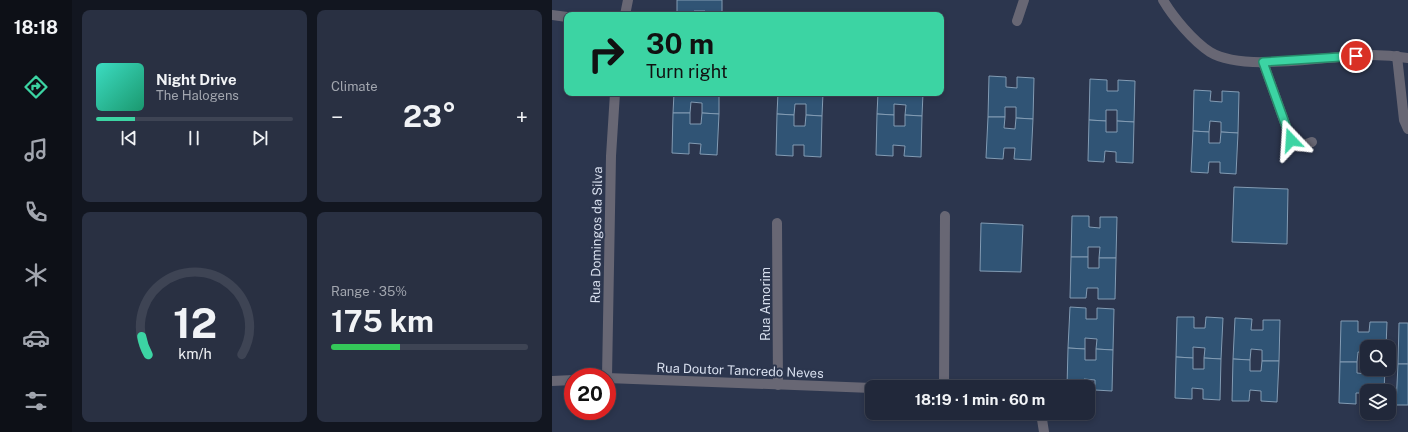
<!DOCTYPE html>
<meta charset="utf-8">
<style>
body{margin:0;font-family:"Public Sans",sans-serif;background:#293042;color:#f1f3f6;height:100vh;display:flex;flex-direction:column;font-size:15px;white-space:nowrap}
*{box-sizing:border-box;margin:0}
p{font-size:13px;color:#a2a6af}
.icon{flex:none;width:22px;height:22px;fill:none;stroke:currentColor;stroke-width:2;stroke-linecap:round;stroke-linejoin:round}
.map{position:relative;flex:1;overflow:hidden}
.side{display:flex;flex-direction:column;gap:10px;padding:10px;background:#121620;width:480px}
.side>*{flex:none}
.hud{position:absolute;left:12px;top:12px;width:380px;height:84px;border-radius:8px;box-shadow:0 2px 6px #0003,0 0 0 1px #3e4454;background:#3cd4a3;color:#111;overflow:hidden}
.buttons{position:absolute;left:808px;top:340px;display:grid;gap:8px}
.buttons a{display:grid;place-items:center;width:36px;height:36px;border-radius:8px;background:#21283a;box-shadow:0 2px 6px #0003,0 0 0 1px #3e4454;font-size:20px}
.speed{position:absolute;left:12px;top:368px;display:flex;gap:8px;font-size:20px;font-weight:700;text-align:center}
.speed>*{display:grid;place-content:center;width:52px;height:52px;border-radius:50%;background:#21283a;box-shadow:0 2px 6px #0003,0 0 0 1px #3e4454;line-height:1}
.speed .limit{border:6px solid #d22;background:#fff;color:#111}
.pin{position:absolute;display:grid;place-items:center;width:34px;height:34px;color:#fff;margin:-17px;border:2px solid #fff;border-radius:50%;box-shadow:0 1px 4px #0007}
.me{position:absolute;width:44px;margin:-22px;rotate:340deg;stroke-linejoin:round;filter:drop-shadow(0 0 3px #0008)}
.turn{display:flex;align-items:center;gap:14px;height:84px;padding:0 16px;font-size:18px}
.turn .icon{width:52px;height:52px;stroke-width:2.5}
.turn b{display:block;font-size:28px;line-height:34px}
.big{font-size:30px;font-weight:700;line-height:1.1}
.side .card{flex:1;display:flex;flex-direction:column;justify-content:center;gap:6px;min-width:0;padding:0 14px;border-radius:8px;background:#293042}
.side .dial{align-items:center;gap:0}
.dial svg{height:104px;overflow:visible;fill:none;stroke:#3e4454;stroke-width:7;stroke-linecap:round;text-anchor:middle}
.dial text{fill:#f1f3f6;stroke:none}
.song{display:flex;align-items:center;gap:12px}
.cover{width:48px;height:48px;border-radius:6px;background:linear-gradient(135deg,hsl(170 70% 55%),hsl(160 70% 35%))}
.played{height:4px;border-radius:2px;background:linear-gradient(90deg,#3cd4a3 20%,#3e4454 20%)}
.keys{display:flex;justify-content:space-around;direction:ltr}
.heat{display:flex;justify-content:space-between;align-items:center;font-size:22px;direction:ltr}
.charge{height:6px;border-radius:3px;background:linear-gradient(90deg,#34c759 35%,#3e4454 0)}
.side .tiles{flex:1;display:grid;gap:10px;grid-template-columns:repeat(2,1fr)}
.trip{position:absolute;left:313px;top:380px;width:230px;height:40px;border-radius:8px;background:#21283a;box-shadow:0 2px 6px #0003,0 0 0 1px #3e4454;font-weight:700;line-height:40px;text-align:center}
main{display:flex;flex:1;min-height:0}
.menu{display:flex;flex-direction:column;width:72px;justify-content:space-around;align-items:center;background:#0d1017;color:#a2a6af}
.menu .icon{width:28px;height:28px}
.menu .selected{color:#3cd4a3}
.menu b{font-size:18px;color:#f1f3f6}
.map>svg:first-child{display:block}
.building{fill:#305475;stroke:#829bb3}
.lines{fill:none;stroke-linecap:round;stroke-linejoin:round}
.minor{stroke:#686774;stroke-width:10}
.route-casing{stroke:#278a6a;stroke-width:10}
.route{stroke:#3cd4a3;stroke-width:7}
.labels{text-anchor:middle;stroke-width:4;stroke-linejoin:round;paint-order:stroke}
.street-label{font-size:13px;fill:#d8dfee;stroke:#2c364e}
</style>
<main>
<nav class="menu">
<b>18:18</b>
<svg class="icon selected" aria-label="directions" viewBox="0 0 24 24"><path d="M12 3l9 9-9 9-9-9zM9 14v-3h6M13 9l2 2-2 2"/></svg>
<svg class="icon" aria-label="music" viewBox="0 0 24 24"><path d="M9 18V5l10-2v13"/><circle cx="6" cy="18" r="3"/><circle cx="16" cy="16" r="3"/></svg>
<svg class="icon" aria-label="phone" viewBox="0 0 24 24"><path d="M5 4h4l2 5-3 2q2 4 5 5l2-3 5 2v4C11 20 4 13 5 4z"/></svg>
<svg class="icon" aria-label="climate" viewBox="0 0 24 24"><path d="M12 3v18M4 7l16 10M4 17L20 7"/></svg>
<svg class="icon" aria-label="car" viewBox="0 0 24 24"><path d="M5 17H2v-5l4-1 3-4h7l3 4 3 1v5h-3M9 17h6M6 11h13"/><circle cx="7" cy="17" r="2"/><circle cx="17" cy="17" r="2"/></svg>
<svg class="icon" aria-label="filters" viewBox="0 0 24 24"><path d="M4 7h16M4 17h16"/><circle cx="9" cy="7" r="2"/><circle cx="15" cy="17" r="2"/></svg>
</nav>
<section class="side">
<div class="tiles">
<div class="card">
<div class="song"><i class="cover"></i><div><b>Night Drive</b><p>The Halogens</p></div></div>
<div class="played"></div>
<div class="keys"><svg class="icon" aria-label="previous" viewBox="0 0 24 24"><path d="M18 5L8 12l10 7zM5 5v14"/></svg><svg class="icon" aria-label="pause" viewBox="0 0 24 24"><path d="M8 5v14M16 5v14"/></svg><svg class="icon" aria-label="next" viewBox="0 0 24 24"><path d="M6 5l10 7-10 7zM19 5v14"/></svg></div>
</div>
<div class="card"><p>Climate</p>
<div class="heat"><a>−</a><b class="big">23°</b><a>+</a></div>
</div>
<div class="card dial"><svg viewBox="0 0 100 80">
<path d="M14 69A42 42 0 1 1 86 69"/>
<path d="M14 69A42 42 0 0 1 9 55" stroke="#3cd4a3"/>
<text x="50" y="56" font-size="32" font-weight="700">12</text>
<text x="50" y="72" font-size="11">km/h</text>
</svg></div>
<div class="card"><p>Range · 35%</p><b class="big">175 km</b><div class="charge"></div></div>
</div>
</section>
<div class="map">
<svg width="856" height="432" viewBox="0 0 856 432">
<rect width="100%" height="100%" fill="#2c364e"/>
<g class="building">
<polygon points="125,0 170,0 170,15 153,15 153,11 142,11 141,15 125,15"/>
<polygon points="437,76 454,77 454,87 465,88 465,77 482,78 481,119 464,118 464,107 453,107 453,117 436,117"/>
<polygon points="538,79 555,80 555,91 566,91 566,80 583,81 582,122 565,121 565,110 554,110 554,121 537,120"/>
<polygon points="642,90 659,91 658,101 670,102 670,91 687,92 686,133 669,132 669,122 658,121 657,132 641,131"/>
<polygon points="122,93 167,93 167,114 150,113 150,103 139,102 138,113 121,113"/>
<polygon points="226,93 271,93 270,116 254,115 254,104 243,104 242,115 225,114"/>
<polygon points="326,93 371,93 370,116 353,115 354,105 342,104 342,115 325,114"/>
<polygon points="121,113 138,113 138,124 149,124 150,113 167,114 165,155 148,154 149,144 137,143 137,154 120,153"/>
<polygon points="225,114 242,115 242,126 253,126 254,115 270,116 269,157 252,156 252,145 241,145 241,156 224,155"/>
<polygon points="325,114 342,115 342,126 353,126 353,115 370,116 369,157 352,156 353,146 341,145 341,156 324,155"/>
<polygon points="436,117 453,117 452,128 463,129 464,118 481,119 479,160 462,159 463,148 452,148 451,159 434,158"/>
<polygon points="537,120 554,121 554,132 565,132 565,121 582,122 581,163 564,162 564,152 553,151 552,162 536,161"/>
<polygon points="641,131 657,132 657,143 668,143 669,132 686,133 684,174 668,173 668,162 657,162 656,173 639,172"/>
<polygon points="682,187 736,189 735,244 680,242"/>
<polygon points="520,216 537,216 537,227 548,228 548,217 565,217 564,258 547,258 548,247 536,247 536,257 519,257"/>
<polygon points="429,223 471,225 469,272 428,271"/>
<polygon points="519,257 536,257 536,268 547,268 547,258 564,258 563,299 546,299 546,288 535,288 534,298 518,298"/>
<polygon points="518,307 534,308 534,319 545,319 545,308 562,309 561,350 544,349 545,339 533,338 533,349 516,348"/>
<polygon points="625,317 642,317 642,328 653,328 654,317 671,318 669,359 652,358 653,348 641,347 641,358 624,357"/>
<polygon points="683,318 700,319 699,330 711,330 711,320 728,320 727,361 710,361 710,350 699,349 698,360 681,359"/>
<polygon points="789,321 806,321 806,332 817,332 818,322 835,322 834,347 815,347 815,352 806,352 805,362 788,362"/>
<polygon points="847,323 856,323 856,364 846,364"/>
<polygon points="516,348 533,349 533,360 544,360 544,349 561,350 560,391 543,390 543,380 532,379 532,387 515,387"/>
<polygon points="624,357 641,358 641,369 652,369 652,358 669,359 668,400 651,399 651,389 640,388 640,399 623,398"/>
<polygon points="681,359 698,360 698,371 709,371 710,361 727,361 725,402 709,401 709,391 698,390 697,401 680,401"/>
<polygon points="788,362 805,362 805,373 816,374 816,369 833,369 832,391 815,391 815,393 804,393 804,404 787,403"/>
<polygon points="846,364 856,364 856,405 844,405"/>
</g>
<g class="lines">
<g class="minor">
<path d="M611,0C621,17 641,41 658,52C692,73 778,55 820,55C832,55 844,56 856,58"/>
<polyline points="0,15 15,17"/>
<polyline points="73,15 76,0"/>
<polyline points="465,21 472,0"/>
<polyline points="845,56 852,120 856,129"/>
<polyline points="711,62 739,140 742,145 747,147 760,142"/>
<polyline points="225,223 226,385"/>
<polyline points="55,377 59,156 63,93"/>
<polyline points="55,378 320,388"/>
<polyline points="0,381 21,380"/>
<polyline points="392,387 393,216"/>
<polyline points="489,413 492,432"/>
</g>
</g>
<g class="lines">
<defs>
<polyline id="route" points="739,140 711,62 804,56"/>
</defs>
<use href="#route" class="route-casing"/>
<use href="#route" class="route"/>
</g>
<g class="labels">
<g class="street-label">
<text transform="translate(44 235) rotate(-89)" y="5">Rua Domingos da Silva</text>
<text transform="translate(213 304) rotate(-90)" y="5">Rua Amorim</text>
<text transform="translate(188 370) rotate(2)" y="5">Rua Doutor Tancredo Neves</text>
</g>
</g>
</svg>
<div class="buttons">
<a><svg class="icon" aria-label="search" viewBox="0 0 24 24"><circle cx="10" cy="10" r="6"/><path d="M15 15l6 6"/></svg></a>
<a><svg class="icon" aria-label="layers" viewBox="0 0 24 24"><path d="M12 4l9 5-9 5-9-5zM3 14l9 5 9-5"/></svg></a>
</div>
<div class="speed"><div class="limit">20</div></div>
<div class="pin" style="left:804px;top:56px;background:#d93025"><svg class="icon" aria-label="arrive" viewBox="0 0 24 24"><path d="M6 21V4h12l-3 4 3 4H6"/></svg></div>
<svg class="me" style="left:739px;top:140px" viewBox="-20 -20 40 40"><path d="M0-17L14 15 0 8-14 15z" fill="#3cd4a3" stroke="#fff" stroke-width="4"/></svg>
<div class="trip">18:19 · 1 min · 60 m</div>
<div class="hud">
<div class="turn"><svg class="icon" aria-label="right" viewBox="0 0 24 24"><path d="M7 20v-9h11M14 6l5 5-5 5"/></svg><div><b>30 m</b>Turn right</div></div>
</div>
</div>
</main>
